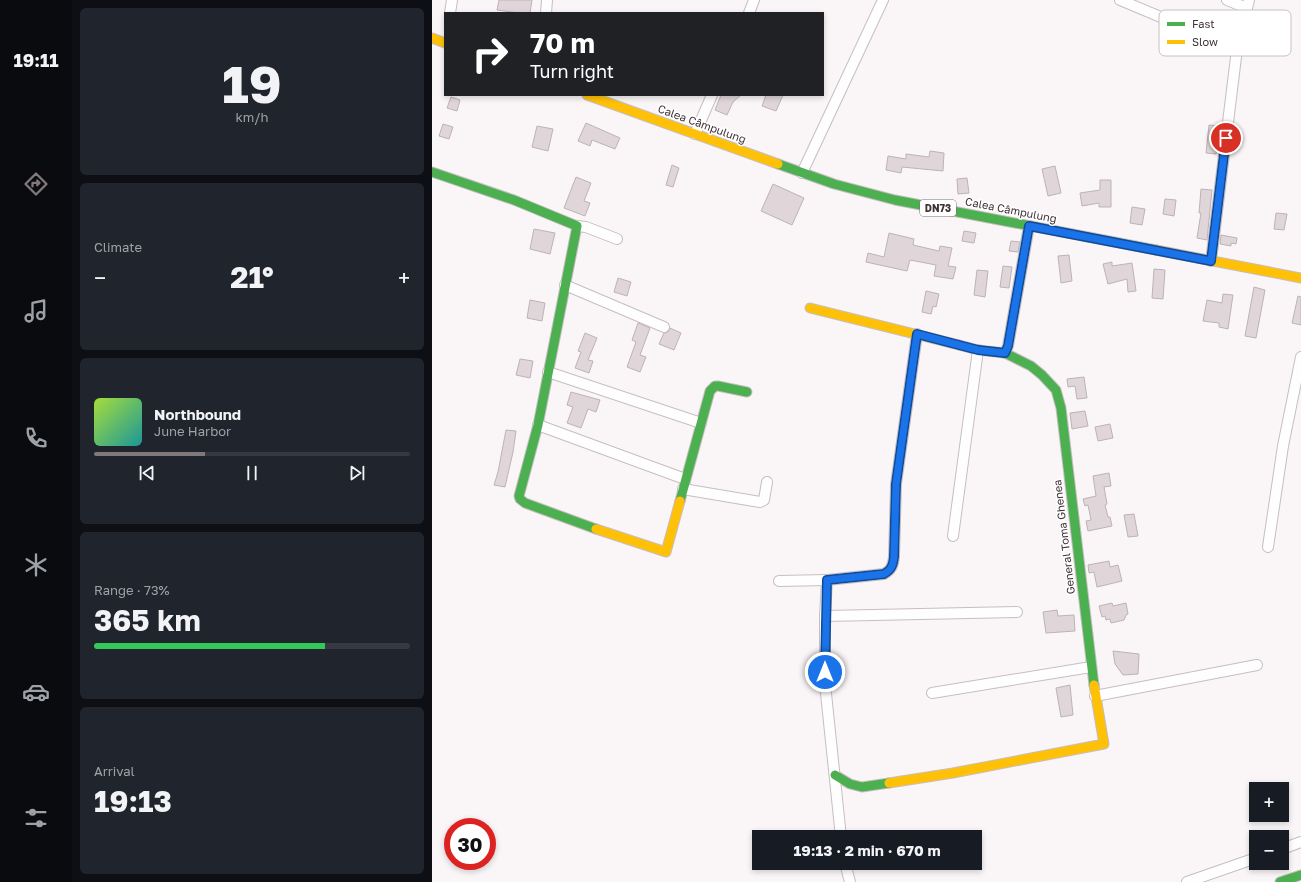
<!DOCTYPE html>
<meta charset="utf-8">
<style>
body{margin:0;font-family:"Golos Text",sans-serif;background:#20242c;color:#f1f3f6;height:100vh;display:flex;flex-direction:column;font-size:15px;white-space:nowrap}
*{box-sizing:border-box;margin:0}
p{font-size:13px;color:#9ea1a6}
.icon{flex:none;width:22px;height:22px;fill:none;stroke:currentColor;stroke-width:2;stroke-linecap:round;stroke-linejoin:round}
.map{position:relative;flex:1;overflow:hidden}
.side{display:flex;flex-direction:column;gap:8px;padding:8px;background:#0d0f14;width:360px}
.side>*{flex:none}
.banner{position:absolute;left:12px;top:12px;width:380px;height:84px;border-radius:0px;box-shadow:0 2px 6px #0003;background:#202124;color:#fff;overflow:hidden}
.buttons{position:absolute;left:817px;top:782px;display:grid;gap:8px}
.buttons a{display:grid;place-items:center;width:40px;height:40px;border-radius:0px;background:#171b24;box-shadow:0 2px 6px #0003;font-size:20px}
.speed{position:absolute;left:12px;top:818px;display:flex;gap:8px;font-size:20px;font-weight:700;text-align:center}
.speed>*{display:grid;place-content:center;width:52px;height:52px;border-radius:50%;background:#171b24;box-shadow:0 2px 6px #0003;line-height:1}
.speed .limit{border:6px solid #d22;background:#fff;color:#111}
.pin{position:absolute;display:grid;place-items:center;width:34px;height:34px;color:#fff;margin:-17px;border:2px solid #fff;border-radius:50%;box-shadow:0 1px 4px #0007}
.me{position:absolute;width:44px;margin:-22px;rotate:0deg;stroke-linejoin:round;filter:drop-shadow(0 0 3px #0008)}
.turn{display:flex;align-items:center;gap:14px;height:84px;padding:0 20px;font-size:18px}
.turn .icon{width:52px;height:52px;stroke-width:2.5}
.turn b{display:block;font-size:28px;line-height:34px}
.big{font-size:30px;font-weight:700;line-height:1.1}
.side .card{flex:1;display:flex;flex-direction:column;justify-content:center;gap:6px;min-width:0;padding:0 14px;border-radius:6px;background:#20242c}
.side .dial{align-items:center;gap:0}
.dial b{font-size:52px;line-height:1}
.song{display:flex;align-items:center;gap:12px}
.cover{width:48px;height:48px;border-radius:6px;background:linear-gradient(135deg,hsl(80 70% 55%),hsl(180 70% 35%))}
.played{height:4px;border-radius:2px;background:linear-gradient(90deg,#82777a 35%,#363941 35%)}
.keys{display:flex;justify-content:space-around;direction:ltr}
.heat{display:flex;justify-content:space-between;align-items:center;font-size:22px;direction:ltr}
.charge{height:6px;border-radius:3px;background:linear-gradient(90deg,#34c759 73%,#363941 0)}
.trip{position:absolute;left:320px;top:830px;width:230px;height:40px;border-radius:0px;background:#171b24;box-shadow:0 2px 6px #0003;font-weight:700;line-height:40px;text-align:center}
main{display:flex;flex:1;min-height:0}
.tab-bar{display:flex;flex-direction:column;width:72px;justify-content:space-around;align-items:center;background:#090b0e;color:#9ea1a6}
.tab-bar .icon{width:28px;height:28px}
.tab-bar .selected{color:#82777a}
.tab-bar b{font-size:18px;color:#f1f3f6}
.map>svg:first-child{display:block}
.building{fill:#e0d6d9;stroke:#bcb3b6}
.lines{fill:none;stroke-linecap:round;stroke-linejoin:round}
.street-casing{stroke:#c7bec1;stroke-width:12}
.fast-casing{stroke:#c7bec1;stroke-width:11}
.slow-casing{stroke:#c7bec1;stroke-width:11}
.street{stroke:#fefefe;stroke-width:10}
.fast{stroke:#4caf50;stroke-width:9}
.slow{stroke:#ffc107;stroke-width:9}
.route-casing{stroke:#114b97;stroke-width:10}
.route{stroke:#1a73e8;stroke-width:7}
.labels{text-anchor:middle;stroke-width:3;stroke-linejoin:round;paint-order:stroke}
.shield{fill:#fff;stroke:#7a7072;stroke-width:1}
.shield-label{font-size:10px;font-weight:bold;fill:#413236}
.street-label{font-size:11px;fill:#413236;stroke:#fff}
.key{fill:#fff;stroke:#c6c2c3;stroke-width:1}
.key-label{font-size:11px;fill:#413236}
</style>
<main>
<nav class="tab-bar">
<b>19:11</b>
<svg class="icon selected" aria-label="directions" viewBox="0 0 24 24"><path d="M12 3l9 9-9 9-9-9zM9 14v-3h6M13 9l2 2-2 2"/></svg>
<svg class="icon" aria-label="music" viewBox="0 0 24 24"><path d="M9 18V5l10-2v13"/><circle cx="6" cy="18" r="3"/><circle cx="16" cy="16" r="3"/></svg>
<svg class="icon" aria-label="phone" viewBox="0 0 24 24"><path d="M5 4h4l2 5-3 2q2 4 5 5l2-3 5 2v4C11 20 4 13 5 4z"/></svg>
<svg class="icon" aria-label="climate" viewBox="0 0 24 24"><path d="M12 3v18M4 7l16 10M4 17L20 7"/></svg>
<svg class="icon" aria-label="car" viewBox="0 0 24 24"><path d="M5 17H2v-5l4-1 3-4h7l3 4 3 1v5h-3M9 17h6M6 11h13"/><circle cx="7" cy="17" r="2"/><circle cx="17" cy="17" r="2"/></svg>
<svg class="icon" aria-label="filters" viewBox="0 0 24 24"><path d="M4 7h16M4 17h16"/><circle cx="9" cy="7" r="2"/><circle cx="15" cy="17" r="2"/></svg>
</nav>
<section class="side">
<div class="card dial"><b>19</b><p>km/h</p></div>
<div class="card"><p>Climate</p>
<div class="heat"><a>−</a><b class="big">21°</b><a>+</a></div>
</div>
<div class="card">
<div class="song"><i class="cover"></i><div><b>Northbound</b><p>June Harbor</p></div></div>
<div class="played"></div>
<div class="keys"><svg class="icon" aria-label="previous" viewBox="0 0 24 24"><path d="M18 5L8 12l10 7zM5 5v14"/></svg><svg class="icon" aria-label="pause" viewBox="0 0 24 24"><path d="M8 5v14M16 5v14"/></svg><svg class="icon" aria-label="next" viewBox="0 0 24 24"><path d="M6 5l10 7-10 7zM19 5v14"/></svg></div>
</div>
<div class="card"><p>Range · 73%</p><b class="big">365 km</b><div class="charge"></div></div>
<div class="card"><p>Arrival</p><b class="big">19:13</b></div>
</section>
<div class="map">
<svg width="869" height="882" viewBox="0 0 869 882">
<rect width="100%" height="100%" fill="#faf6f7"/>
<g class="building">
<polygon points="67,0 100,0 98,13 87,13 65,10"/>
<polygon points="289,95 309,95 301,102 295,115 283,110"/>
<polygon points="334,95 351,95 344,111 330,106"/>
<polygon points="19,97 28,100 25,111 15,108"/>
<polygon points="154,123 188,138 183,149 160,140 158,146 146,141"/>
<polygon points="11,124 21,127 17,139 7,136"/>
<polygon points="777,125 787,126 784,154 774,153"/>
<polygon points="105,126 121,129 116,151 100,147"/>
<polygon points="498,151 512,153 511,171 470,167 469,173 454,170 456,156 474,159 474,154 497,157"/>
<polygon points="240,165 247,168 241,187 234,185"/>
<polygon points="623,166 629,193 616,196 610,169"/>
<polygon points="144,177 159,183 152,201 158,203 153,216 132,208"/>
<polygon points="535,178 537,193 526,194 525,179"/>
<polygon points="668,180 679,180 679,207 667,207 667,203 650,206 648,193 668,190"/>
<polygon points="341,184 372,198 360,225 329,211"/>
<polygon points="769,189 780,190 775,240 765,238 769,213 767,213"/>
<polygon points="733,199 744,200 742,216 731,214"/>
<polygon points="700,207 713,209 710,225 698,223"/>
<polygon points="844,213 855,214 852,230 842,229"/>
<polygon points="102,229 123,233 118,254 98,249"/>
<polygon points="532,231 544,233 542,243 530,241"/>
<polygon points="457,233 482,239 481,245 507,251 508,246 520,248 516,266 524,267 521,279 502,276 504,265 478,260 475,271 434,262 436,253 452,257"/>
<polygon points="789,235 805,238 804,244 799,243 799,246 788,244"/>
<polygon points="579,241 588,242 586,252 577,251"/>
<polygon points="637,255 640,281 629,283 626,256"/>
<polygon points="680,262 680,266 700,263 704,291 696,292 695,279 676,284 671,264"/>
<polygon points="571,266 580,267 577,288 568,287"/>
<polygon points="722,269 733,270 731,299 720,298"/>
<polygon points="545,270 556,271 553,297 542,295"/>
<polygon points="186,278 199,282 195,296 182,292"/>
<polygon points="822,287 833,290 824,338 813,336"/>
<polygon points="494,291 507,294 504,307 501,306 499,314 490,312"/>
<polygon points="791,294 801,295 796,329 787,327 787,323 771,321 775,300 790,303"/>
<polygon points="866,296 869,297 869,325 860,323"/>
<polygon points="98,300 113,303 110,321 95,318"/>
<polygon points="206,323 218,328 208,355 214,357 208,372 195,367 204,342 200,340"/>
<polygon points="238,328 249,333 242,350 227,344 232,333 236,332"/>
<polygon points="153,333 165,338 156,360 161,361 157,373 143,368 149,352 146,351"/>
<polygon points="88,359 101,361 98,378 84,375"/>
<polygon points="652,377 655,398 645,399 643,386 636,387 635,379"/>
<polygon points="139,392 168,400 164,412 156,409 149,428 135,423 141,407 135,405"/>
<polygon points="653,411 656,426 640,429 638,413"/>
<polygon points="678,424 681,438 666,441 663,427"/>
<polygon points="74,430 84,431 81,452 73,487 62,485 66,472"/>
<polygon points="677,473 679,486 672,487 675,504 673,505 676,517 678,517 680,526 656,531 654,521 659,520 656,505 653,506 651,499 664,496 661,476"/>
<polygon points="702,514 706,536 696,537 692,515"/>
<polygon points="677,561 678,567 686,565 690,581 665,587 662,572 657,573 656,565"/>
<polygon points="680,603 681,606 694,603 696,614 694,615 692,620 679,623 678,619 674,620 673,616 670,617 667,606"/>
<polygon points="625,610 626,616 642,615 643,631 614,633 611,612"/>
<polygon points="681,651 707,654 706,674 691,675 683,664"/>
<polygon points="638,685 641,715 629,717 624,688"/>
</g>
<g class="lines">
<defs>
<g id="street">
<polyline points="688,0 805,49"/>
<polyline points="795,0 815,8"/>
<polyline points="18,13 20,0"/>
<polyline points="114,13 115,0"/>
<polyline points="317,13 322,0"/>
<polyline points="263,134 280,95"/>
<polyline points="370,173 451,0"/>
<polyline points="145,226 154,227 185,239"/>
<polyline points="779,261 805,49 817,0"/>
<polyline points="133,285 232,327"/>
<polyline points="573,353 576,346 597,226"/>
<polyline points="116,372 269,423"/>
<polyline points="106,425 253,479"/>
<polyline points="251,489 328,502 332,500 335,482"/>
<polyline points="521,536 546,350"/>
<polyline points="836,547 851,446 869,357"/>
<polyline points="347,581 395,580"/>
<polyline points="393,616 585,612"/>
<polyline points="500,693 659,667"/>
<polyline points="663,696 825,665"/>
<path d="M409,837L393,684V616L395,580L452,574C459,570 461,566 462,557L464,484L485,334"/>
<polyline points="850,849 869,842"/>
<polyline points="413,863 418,882"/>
<polyline points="755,882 824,858"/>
</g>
<g id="fast">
<polyline points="346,164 402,184 463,200 724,250"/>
<polyline points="0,172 82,200 145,226 106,425 87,496 88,499 93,503 164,529"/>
<polyline points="527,345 546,350 573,353 599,366 610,375 624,390 629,408 662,685"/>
<polyline points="248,501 278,391 283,386 286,386 315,392"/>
<polyline points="403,775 418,784 430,787 457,783"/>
<polyline points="848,882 869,875"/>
</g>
<g id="slow">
<polyline points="0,38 13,43"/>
<polyline points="155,95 346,164"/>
<polyline points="724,250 869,278"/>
<polyline points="378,308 527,345"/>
<polyline points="164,529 234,552 248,501"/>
<polyline points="457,783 521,773 672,744 662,685"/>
</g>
</defs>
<use href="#street" class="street-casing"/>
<use href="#fast" class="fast-casing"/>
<use href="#slow" class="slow-casing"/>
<use href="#street" class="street"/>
<use href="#fast" class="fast"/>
<use href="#slow" class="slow"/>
</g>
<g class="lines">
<defs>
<path id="route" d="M393,672L395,580L452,574C459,570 461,566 462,557L464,484L485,334L546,350L573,353L576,346L597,226L779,261L794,138"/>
</defs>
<use href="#route" class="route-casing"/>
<use href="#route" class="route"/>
</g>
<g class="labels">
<rect class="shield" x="488" y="200" width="36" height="16" rx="3"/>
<g class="shield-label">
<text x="506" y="212">DN73</text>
</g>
<g class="street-label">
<text transform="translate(270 124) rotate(20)" y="4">Calea Câmpulung</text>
<text transform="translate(579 210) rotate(11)" y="4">Calea Câmpulung</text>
<text transform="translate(632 537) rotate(-97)" y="4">General Toma Ghenea</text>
</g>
</g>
<rect x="727" y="10" width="132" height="46" rx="6" class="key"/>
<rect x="735" y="22" width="18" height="4" fill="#4caf50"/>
<rect x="735" y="40" width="18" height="4" fill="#ffc107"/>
<g class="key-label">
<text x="760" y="28">Fast</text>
<text x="760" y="46">Slow</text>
</g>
</svg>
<div class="buttons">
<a>+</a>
<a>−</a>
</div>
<div class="speed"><div class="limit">30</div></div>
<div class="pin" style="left:794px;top:138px;background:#d93025"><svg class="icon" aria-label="arrive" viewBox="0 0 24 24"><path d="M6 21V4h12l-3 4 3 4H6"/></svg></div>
<svg class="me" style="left:393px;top:672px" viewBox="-20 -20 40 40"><circle r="17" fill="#1a73e8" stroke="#fff" stroke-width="3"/><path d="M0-11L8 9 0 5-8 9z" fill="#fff"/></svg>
<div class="trip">19:13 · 2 min · 670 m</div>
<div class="banner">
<div class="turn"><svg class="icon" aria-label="right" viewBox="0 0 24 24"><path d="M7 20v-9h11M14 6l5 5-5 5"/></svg><div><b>70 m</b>Turn right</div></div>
</div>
</div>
</main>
